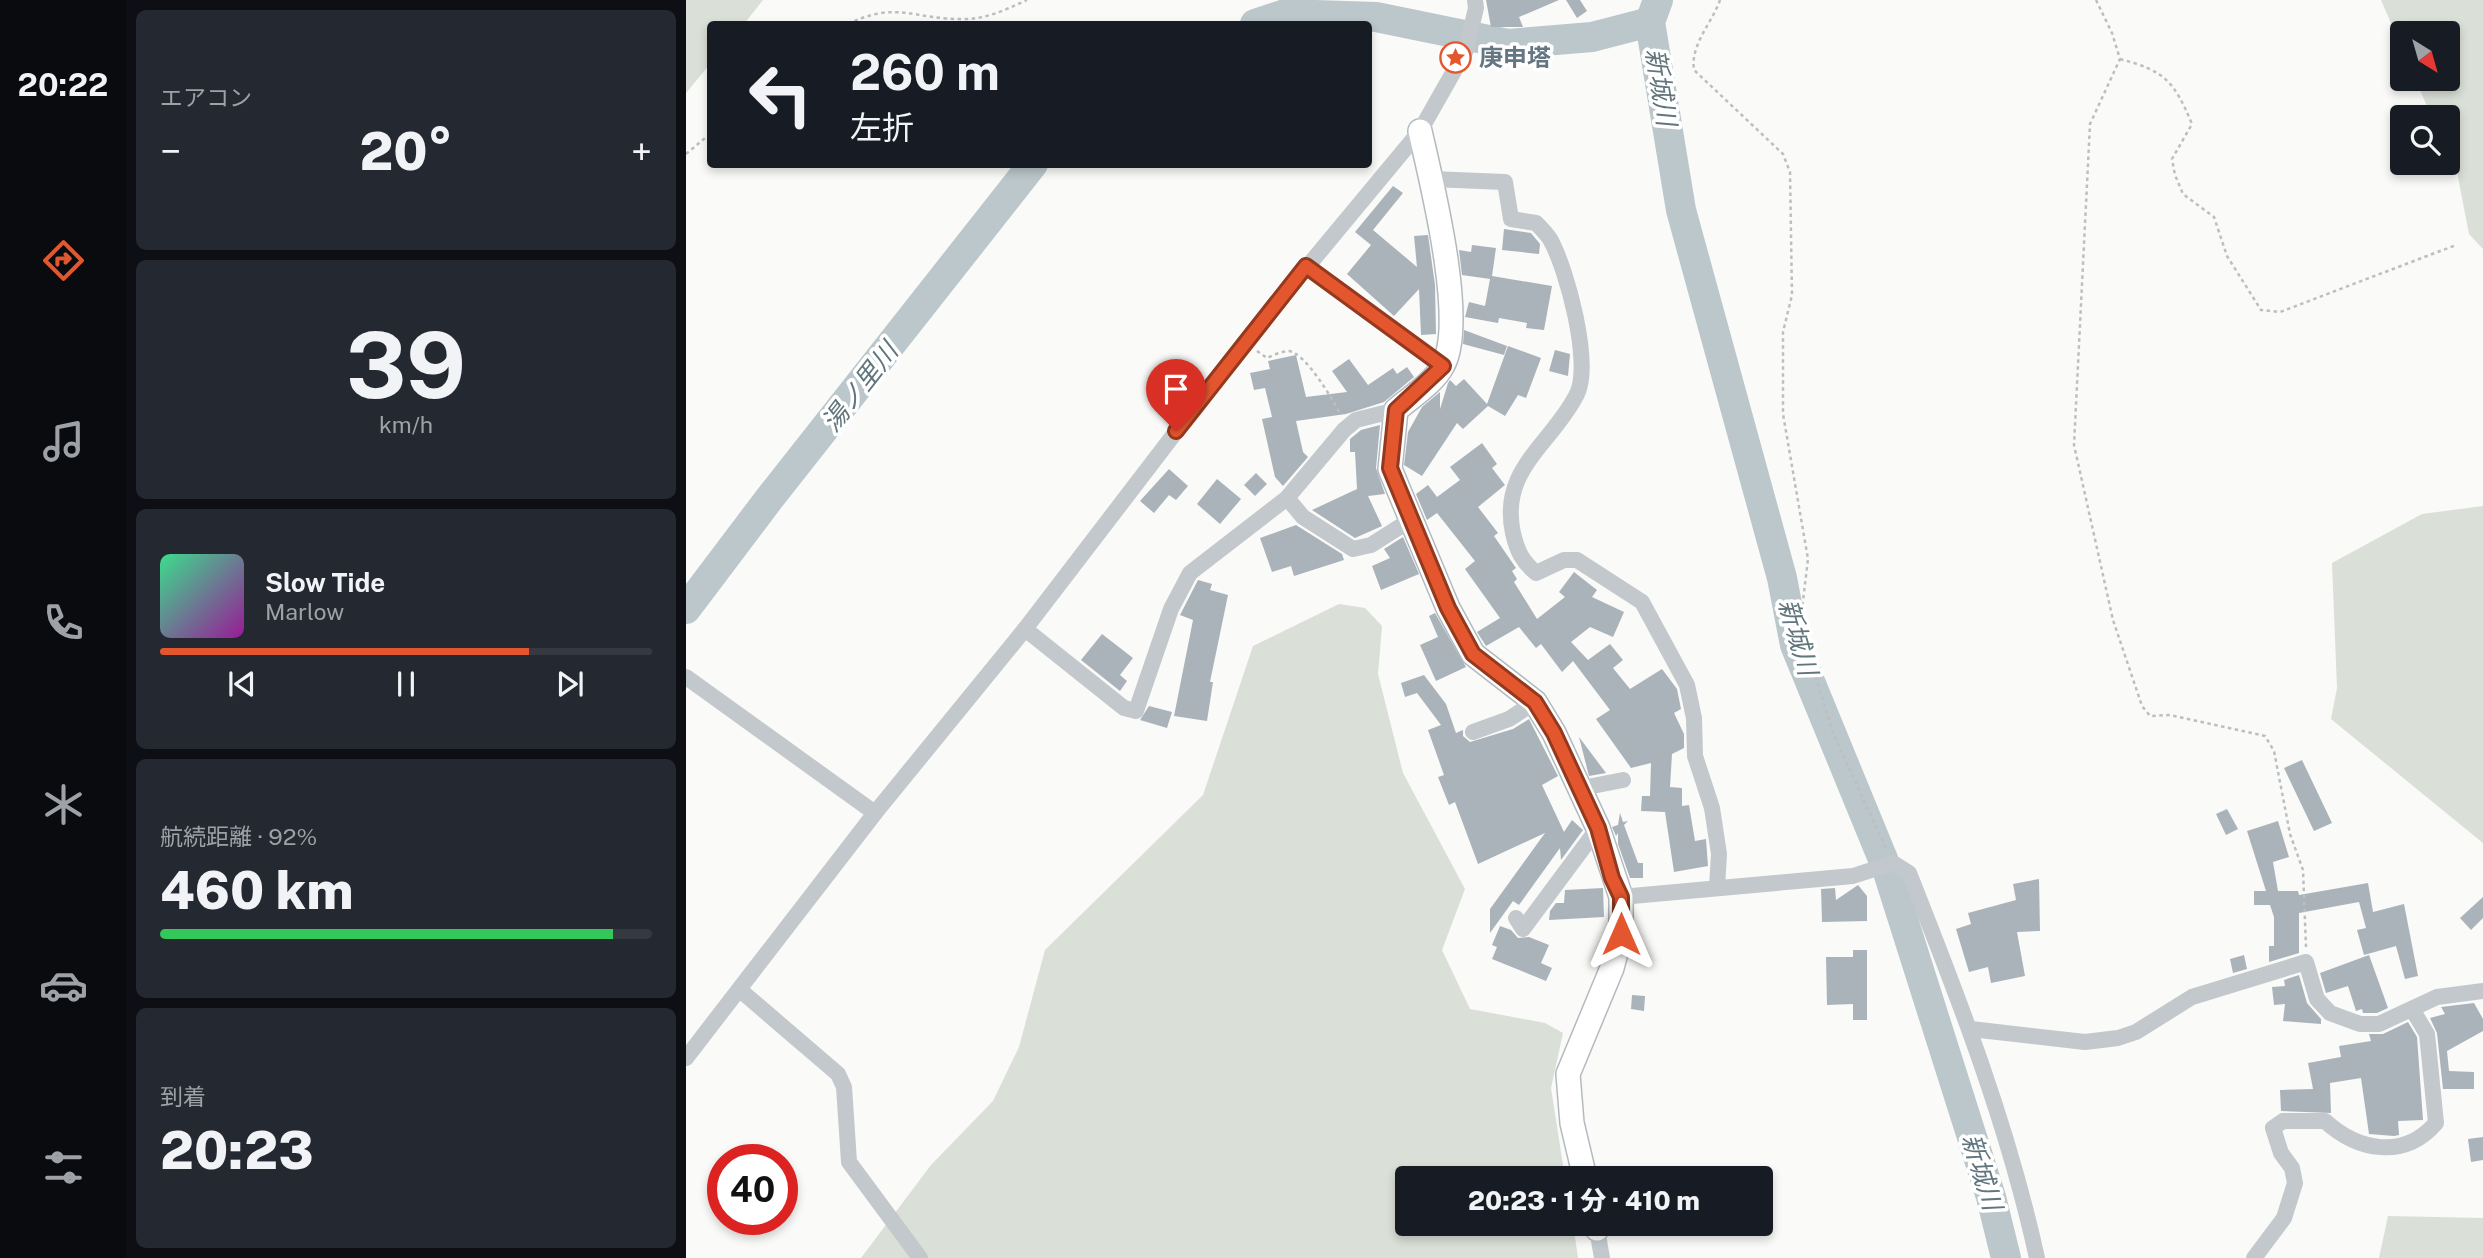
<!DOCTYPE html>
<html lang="ja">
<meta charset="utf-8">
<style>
body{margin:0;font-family:"Public Sans","Noto Sans JP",sans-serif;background:#242831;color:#f1f3f6;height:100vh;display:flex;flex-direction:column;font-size:26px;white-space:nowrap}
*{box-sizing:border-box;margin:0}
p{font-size:23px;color:#9ea1a6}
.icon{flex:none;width:38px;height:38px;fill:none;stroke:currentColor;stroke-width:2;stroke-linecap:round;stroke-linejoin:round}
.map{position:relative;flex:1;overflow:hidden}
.drawer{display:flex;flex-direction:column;gap:10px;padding:10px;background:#0d0f14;width:560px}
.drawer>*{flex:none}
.guide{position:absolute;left:21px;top:21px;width:665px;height:147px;border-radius:7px;box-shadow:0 4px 10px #0003;background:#171b24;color:#f1f3f6;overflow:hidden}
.needle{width:46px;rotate:143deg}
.controls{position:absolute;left:1704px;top:21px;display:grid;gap:14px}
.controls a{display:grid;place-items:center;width:70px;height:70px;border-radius:7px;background:#171b24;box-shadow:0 4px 10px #0003;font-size:35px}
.speed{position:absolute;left:21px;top:1144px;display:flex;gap:14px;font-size:35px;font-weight:700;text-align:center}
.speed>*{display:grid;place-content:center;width:91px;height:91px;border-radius:50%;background:#171b24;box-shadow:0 4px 10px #0003;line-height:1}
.speed .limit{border:10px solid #d22;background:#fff;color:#111}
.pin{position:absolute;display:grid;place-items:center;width:60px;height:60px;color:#fff;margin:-72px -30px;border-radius:50% 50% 50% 0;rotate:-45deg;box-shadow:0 0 7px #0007}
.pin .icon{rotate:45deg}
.me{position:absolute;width:77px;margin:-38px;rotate:0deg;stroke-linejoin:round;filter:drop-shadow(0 0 5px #0008)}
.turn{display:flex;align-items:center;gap:24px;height:147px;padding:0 28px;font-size:32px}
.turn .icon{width:91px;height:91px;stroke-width:2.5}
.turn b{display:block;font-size:49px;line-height:60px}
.big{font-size:52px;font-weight:800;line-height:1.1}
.drawer .card{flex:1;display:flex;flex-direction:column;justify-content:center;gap:10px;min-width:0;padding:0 24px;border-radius:10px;background:#242831}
.drawer .dial{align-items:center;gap:0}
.dial b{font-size:91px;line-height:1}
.song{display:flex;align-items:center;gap:21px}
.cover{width:84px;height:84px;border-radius:10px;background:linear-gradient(135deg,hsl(150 70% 55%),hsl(300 70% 35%))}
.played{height:7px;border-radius:4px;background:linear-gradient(90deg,#e4572e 75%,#363941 75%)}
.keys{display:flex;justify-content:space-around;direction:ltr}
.heat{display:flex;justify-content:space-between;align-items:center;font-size:38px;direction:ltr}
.charge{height:10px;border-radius:5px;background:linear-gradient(90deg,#34c759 92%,#363941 0)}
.trip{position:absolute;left:709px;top:1166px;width:378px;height:70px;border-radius:7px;background:#171b24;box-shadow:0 4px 10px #0003;font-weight:800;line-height:70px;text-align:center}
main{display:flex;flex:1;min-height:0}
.dock{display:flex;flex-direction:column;width:126px;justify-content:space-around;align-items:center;background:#090b0e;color:#9ea1a6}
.dock .icon{width:49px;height:49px}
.dock .on{color:#e4572e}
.dock b{font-size:32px;color:#f1f3f6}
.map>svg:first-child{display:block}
.green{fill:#dadfd7}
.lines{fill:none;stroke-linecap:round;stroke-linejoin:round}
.river{stroke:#bbc7cb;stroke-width:30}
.building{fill:#aab3b9}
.secondary-casing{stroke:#b3babf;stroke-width:26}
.path{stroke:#bbbfc2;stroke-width:2.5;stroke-dasharray:3.5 3.5;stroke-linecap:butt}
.street{stroke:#c3c8cc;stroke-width:16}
.secondary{stroke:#fff;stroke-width:23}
.route-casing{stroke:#94391e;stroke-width:18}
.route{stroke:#e4572e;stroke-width:12}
.labels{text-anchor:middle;stroke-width:7;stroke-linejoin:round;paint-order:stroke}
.poi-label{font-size:24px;font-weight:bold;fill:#657683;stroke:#fff;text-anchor:start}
.water-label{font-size:26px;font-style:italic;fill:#60757c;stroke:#fff}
</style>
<main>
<nav class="dock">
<b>20:22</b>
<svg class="icon on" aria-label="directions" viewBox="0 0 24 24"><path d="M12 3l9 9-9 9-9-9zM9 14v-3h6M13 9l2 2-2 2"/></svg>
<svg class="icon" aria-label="music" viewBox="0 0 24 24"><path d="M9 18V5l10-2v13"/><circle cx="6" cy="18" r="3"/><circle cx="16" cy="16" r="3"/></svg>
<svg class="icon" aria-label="phone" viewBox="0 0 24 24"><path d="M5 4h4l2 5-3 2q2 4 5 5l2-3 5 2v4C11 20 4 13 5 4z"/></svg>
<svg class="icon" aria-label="climate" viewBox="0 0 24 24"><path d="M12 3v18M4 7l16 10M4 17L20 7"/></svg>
<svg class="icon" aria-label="car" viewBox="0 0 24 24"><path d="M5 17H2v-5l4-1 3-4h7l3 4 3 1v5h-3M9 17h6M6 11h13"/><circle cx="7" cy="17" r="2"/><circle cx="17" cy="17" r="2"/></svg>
<svg class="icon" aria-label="filters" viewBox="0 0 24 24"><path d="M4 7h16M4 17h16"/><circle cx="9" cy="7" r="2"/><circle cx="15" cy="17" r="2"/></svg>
</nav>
<section class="drawer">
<div class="card"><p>エアコン</p>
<div class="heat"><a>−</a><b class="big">20°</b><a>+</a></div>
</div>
<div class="card dial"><b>39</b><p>km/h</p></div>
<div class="card">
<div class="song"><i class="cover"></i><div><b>Slow Tide</b><p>Marlow</p></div></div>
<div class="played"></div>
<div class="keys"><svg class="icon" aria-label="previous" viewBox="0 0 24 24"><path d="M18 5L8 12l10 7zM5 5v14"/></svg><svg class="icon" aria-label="pause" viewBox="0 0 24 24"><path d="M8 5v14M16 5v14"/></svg><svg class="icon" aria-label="next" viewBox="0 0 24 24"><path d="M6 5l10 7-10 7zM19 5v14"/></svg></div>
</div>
<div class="card"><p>航続距離 · 92%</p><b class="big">460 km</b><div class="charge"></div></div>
<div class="card"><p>到着</p><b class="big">20:23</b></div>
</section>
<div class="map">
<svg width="1797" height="1258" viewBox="0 0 1797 1258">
<rect width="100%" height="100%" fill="#fafaf8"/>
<g class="green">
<polygon points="0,0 77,0 58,24 24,24 24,64 0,93"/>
<polygon points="1695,0 1797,0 1797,249 1783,234 1771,172 1762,161 1762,117 1746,117 1729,79 1762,79 1762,33 1717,33 1717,51"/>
<polygon points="1797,506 1797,843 1645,719 1651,688 1646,563 1736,514"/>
<polygon points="653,604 679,608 696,626 692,674 717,773 779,889 756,950 784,1009 859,1023 877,1033 865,1088 879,1178 721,1178 721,1223 887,1223 892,1258 175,1258 245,1165 307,1101 333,1047 359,950 517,795 567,646"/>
<polygon points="1702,1216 1797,1218 1797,1258 1693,1258"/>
</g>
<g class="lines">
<g class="river">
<polyline points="972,0 964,22 995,210 1096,578 1109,645 1201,869 1305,1197 1320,1258"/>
<polyline points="569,24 599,14 690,17 822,44 906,37 964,22"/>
<polyline points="0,609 83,499 347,164"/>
</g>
</g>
<g class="building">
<polygon points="800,0 873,0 833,17 837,27 805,27"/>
<polygon points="880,0 894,0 901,11 891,18"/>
<polygon points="707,186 717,193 687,230 731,267 728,236 742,235 749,285 750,334 735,335 733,289 708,316 661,274 685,245 669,232"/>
<polygon points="818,229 845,233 854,244 853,254 816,250"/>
<polygon points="786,245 810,248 806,276 866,286 858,330 840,328 841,323 813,318 812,323 779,317 783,302 799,306 804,279 776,275 773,250 785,252"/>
<polygon points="778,330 821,346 818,355 777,344"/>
<polygon points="822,346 855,358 840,398 832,395 819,416 802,406 777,429 771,423 736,476 718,465 722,432 736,407 754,392 754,409 762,383 764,380 770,386 778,379 801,404"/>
<polygon points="869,350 884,354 882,376 863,371"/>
<polygon points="610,355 620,397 661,392 646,371 663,359 682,385 707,368 711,374 721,367 728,377 698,402 660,414 610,421 617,452 622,457 597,486 589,477 576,419 586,417 579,388 568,390 564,373 584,369 582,361"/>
<polygon points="694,425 690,468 699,494 682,496 696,526 669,538 626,510 671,489 669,452 664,452 664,439 675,430"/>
<polygon points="796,443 811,464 806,468 819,485 792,507 812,533 808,536 830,568 826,571 831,579 828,582 851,619 879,597 873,592 888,572 911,590 906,597 938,612 927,637 904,627 885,642 902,660 924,644 937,660 927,668 944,689 976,669 991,689 995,709 988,713 998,734 998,748 986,754 984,787 996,788 996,806 1003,805 1009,841 1020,839 1022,866 988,872 979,812 955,811 956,796 964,796 965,763 945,768 910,719 924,710 887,661 876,672 855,644 850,648 833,627 800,646 791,632 814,618 779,569 789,561 751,513 741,520 730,494 742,485 751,497 774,480 764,467"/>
<polygon points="483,469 502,486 490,500 483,495 468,513 454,501"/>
<polygon points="570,473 581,484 569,496 558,485"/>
<polygon points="531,479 555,499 534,524 511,504"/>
<polygon points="610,525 656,554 658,560 608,576 605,566 586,572 574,538"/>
<polygon points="717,537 733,574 695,590 686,566 704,558 698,549"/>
<polygon points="512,580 526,584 524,590 542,595 524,682 527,682 521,721 488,716 507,620 494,615"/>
<polygon points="749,613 780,667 750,681 734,645 752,637 743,616"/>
<polygon points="416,634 447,658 434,675 441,681 434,691 395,660"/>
<polygon points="738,675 760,704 770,733 777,730 777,736 784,742 827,729 843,719 872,776 856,785 878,832 886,820 897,830 875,860 874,848 833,905 827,901 804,933 804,909 859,833 792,864 769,802 763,805 752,777 758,775 742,730 755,725 731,693 719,697 715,683"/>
<polygon points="463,706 486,712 481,728 454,720"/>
<polygon points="893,737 920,773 903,776"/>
<polygon points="1616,760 1646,823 1628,831 1598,768"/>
<polygon points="1541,809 1552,829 1540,835 1530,814"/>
<polygon points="934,813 937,822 942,821 938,825 952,863 957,863 957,878 944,878 932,844 932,833 930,836 926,827 932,825"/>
<polygon points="1592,821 1603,857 1587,862 1592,891 1612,891 1613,895 1682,883 1687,912 1718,904 1732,976 1719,979 1710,946 1678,955 1671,930 1680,928 1673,902 1613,913 1613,953 1583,962 1583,946 1588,946 1588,917 1584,905 1568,905 1568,891 1580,891 1561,831"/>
<polygon points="1353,879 1354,931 1331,932 1339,976 1305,983 1302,967 1283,972 1270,929 1285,924 1282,913 1330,900 1327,884"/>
<polygon points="1172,885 1181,896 1181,921 1136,922 1135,889 1149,888 1150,900"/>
<polygon points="917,888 918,917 863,920 864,911 870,903 878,903 879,890"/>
<polygon points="1797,897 1797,918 1785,930 1774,918"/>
<polygon points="814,926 825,930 832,938 843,937 863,945 855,963 866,968 860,981 806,959 811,947 806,945"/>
<polygon points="1167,950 1181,950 1181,1020 1167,1020 1167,1004 1141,1005 1140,957 1167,957"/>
<polygon points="1558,955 1561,969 1547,973 1544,959"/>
<polygon points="1683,955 1702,1008 1691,1013 1677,1013 1676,1009 1670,1011 1662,986 1640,993 1634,973"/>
<polygon points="1613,975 1621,1003 1635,1019 1635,1024 1597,1021 1599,1004 1588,1005 1586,987 1599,986 1598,980"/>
<polygon points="946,995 959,996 958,1011 945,1009"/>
<polygon points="1788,1003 1797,1019 1797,1031 1761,1051 1763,1071 1788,1072 1788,1089 1757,1089 1751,1033 1744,1018 1759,1014 1755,1007"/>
<polygon points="1722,1022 1731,1037 1737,1120 1712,1121 1713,1135 1708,1136 1683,1134 1675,1078 1644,1083 1645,1113 1595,1111 1594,1090 1627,1089 1622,1063 1655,1057 1653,1046 1685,1041 1683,1034 1697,1034"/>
<polygon points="1797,1137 1797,1160 1785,1162 1782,1139"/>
</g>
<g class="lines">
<defs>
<g id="secondary">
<path d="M734,131C745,180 781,322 757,365C748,383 725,397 710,410L704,469L762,608L787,654L849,702L868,733L912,828L935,897V934L926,968L882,1074L886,1123L899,1178"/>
<polyline points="909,1223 911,1229"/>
</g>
</defs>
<use href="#secondary" class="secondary-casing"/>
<g class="path">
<path d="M1034,0C1026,23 1004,45 1008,70L1097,154L1104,172L1106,295L1097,332V414L1122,559L1114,626L1148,736L1201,850"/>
<polyline points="1410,0 1426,33 1434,59 1404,124 1388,445 1427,620 1456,706 1464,716 1484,715 1579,736 1588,751 1604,834 1617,870 1620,947"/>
<path d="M162,24C212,0 227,20 279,19C301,19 321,9 341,0"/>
<path d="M1434,59C1479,71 1488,81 1506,124L1486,159L1489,175L1497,194L1528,217L1541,256L1575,310L1594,312L1770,245"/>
<polyline points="0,154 24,134"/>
<path d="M571,351L581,358C587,355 597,351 603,351C619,353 646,398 653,412"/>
</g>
<g class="street">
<path d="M745,179L819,182L825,219L850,223C855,228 860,233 864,239C881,269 906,363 891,394C866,444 813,469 827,533C831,551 836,561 850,573L878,560H891L956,602L1001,685L1008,718L1009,756L1026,808L1033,854L1031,887"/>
<polyline points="620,266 757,366"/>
<polyline points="601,498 617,517 667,549 685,545 726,519"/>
<polyline points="339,629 438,708 450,711 485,609 504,573 601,498 658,430 670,420 710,410"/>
<polyline points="0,677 189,813"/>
<polyline points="787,732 823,719 849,702"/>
<polyline points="891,789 937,780"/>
<path d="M935,897L1167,876L1207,863L1223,873C1273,999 1322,1125 1351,1258"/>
<polyline points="830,918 837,929 912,828"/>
<polyline points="54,990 152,1074 158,1087 163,1162 234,1258"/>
<polyline points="1285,1029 1399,1042 1432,1038 1450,1032 1506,997 1620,962 1631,999 1644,1013 1674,1024 1693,1024 1751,997 1797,991"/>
<polyline points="0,1058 189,813 339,629 558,343 734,131 780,50 790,8 789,0"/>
<polyline points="911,1229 916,1258"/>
<path d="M1568,1258L1598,1218L1609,1183L1606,1168L1595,1153L1587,1128L1597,1121H1639C1672,1151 1718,1160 1750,1123L1741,1034L1726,1009"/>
</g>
<use href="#secondary" class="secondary"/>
</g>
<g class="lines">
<defs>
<polyline id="route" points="490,431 620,266 757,366 710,410 704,468 762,608 787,654 849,702 868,733 912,828 926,878 935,897 935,934"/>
</defs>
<use href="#route" class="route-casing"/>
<use href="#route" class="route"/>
</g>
<defs>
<symbol id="sight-ring" viewBox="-11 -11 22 22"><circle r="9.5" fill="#fff" stroke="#e4572e" stroke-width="1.5"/><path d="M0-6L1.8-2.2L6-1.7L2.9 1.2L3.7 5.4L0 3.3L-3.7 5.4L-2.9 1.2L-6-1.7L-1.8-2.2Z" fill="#e4572e"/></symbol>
</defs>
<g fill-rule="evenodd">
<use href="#sight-ring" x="752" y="40" width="35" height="35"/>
</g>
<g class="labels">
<g class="poi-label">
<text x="793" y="66">庚申塔</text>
</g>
<g class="water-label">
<text transform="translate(975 87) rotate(81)" y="9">新城川</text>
<text transform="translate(174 387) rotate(-52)" y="9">湯ノ里川</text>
<text transform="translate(1112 637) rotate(74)" y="9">新城川</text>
<text transform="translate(1296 1172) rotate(73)" y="9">新城川</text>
</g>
</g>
</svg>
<div class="controls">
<a><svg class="needle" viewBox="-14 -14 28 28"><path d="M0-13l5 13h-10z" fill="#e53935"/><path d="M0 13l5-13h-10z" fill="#9ea1a6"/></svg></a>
<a><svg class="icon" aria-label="search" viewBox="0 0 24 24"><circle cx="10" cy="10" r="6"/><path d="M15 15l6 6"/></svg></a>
</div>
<div class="speed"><div class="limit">40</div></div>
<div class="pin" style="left:490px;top:431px;background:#d93025"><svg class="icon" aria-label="arrive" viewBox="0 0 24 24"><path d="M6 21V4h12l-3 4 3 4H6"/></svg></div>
<svg class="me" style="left:935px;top:934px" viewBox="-20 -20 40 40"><path d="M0-17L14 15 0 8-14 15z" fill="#e4572e" stroke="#fff" stroke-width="4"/></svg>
<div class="trip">20:23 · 1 分 · 410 m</div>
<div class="guide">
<div class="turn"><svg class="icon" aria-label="left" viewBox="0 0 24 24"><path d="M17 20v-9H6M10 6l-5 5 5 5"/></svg><div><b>260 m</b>左折</div></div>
</div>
</div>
</main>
